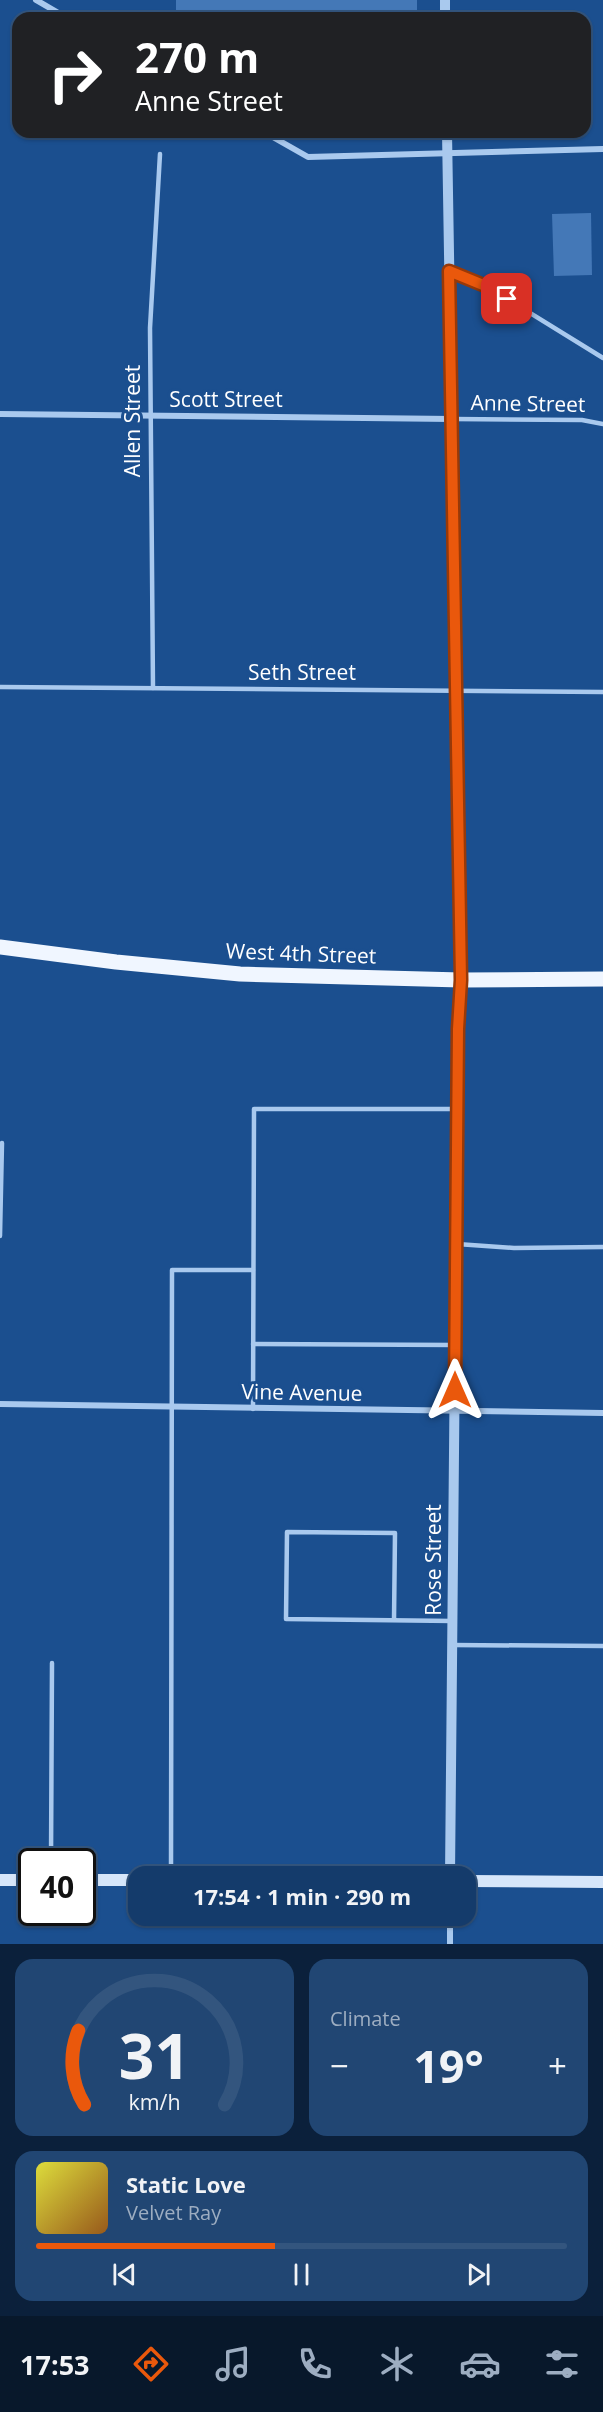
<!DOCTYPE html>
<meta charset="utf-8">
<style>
body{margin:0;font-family:"Open Sans",sans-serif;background:#214673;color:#f1f3f6;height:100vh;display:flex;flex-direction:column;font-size:22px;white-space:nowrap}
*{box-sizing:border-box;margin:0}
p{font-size:20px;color:#9dadc1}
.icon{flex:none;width:33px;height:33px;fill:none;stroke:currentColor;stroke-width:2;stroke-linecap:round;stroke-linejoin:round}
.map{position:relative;height:1944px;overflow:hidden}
.sheet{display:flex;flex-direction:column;gap:15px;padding:15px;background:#0b203b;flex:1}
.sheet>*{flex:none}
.guide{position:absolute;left:12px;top:12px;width:579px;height:126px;border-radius:18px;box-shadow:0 2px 4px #0004,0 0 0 2px #33557e;background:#202124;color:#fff;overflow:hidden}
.speed{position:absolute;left:18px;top:1848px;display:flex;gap:12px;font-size:30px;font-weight:700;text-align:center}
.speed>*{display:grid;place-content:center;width:78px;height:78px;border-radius:50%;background:#143b6b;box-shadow:0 2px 4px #0004,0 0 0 2px #33557e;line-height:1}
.speed .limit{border:3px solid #111;border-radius:9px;background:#fff;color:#111}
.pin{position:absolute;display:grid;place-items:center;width:51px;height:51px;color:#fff;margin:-26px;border-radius:12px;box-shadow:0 3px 9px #0006}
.me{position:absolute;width:66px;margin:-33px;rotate:0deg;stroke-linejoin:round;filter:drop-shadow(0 0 4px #0008)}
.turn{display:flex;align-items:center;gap:21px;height:126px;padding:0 24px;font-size:27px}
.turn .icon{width:78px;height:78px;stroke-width:2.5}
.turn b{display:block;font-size:42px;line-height:51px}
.big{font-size:45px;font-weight:700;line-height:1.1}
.sheet .card{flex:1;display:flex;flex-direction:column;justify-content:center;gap:9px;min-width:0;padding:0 21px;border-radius:18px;background:#214673}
.sheet .dial{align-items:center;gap:0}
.dial svg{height:156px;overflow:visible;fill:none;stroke:#33557e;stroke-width:7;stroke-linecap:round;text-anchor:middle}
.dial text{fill:#f1f3f6;stroke:none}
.song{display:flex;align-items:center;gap:18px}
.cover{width:72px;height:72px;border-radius:9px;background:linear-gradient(135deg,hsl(60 70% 55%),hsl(30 70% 35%))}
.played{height:6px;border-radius:3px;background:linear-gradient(90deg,#ea580c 45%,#33557e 45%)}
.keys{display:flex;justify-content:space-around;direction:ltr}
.heat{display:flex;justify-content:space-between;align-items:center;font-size:33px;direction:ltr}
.sheet .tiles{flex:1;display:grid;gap:15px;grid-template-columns:1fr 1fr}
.card:last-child{grid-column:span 2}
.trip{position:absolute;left:128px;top:1866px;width:348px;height:60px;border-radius:18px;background:#143b6b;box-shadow:0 2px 4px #0004,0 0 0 2px #33557e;font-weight:700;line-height:60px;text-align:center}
.tabs{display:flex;height:96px;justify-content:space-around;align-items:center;background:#08182b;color:#9dadc1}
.tabs .icon{width:42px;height:42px}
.tabs .current{color:#ea580c}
.tabs b{font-size:27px;color:#f1f3f6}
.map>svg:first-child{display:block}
.building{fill:#4478b7}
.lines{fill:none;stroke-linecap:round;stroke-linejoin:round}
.service{stroke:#a9c9ee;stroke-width:4.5}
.minor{stroke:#a9c9ee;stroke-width:6}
.tertiary{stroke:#a9c9ee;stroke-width:10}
.secondary{stroke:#d6e6fa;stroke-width:12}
.primary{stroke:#f0f6ff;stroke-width:15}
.route-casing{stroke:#983908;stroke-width:15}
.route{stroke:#ea580c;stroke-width:10}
.labels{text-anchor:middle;stroke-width:6;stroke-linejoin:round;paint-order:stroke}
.street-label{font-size:21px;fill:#fff;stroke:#1b4f8f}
</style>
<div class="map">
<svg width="603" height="1944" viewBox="0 0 603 1944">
<rect width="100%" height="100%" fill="#1b4f8f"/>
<g class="building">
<rect x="176" y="0" width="241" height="18"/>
<polygon points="591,213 592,275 554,276 552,214"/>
</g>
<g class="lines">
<g class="service">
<polyline points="449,271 488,287 603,358"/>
<polyline points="453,419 582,420 603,424"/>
<polyline points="0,687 603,692"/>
<polyline points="153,688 150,328 160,154"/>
<polyline points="0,1236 2,1143"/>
<polyline points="457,1244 514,1248 603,1247"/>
<polyline points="253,1344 454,1345"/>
<polyline points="253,1409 254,1109 457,1109"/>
<polyline points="394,1620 395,1533 287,1532 286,1619 453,1621"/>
<polyline points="453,1645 603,1646"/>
<polyline points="51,1862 52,1663"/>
<polyline points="171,1876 172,1270 253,1270"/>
</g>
<g class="minor">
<polyline points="36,0 67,18"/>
<polyline points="264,132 308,157 603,149"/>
<polyline points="0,414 452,419"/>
<polyline points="0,1404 603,1413"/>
<polyline points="450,1916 450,1944"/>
</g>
<g class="tertiary">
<polyline points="445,0 445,18"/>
<polyline points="447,132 461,980 458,1029 450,1876"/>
</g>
<g class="secondary">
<polyline points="0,1880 32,1880"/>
<polyline points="82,1880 138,1880"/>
<polyline points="465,1881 603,1882"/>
</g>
<polyline class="primary" points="0,947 116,962 240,974 461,980 603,979"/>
</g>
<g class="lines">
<defs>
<polyline id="route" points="455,1390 458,1029 461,980 449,271 488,287 507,299"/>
</defs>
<use href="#route" class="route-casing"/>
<use href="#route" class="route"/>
</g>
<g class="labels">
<g class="street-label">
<text x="226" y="407">Scott Street</text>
<text transform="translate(528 404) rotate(1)" y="7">Anne Street</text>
<text transform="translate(133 421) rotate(-90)" y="7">Allen Street</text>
<text x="302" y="680">Seth Street</text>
<text transform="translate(301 954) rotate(2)" y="7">West 4th Street</text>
<text transform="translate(302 1393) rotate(1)" y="7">Vine Avenue</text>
<text transform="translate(434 1560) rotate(-90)" y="7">Rose Street</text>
</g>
</g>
</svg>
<div class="speed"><div class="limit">40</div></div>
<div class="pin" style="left:507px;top:299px;background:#d93025"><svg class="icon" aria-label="arrive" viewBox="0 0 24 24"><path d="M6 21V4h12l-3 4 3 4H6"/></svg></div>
<svg class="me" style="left:455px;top:1390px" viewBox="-20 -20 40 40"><path d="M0-17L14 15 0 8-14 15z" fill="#ea580c" stroke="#fff" stroke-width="4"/></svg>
<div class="trip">17:54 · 1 min · 290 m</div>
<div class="guide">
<div class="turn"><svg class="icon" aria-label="right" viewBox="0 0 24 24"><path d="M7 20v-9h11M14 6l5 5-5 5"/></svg><div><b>270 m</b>Anne Street</div></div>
</div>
</div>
<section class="sheet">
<div class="tiles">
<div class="card dial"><svg viewBox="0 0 100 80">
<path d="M14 69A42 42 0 1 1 86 69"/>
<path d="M14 69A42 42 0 0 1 11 31" stroke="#ea580c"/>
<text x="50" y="56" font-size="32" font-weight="700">31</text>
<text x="50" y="72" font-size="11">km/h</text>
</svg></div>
<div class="card"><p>Climate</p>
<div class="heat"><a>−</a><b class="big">19°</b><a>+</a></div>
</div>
<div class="card">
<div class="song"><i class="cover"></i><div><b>Static Love</b><p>Velvet Ray</p></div></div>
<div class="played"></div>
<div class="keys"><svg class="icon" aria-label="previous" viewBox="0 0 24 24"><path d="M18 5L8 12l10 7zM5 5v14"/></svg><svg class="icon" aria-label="pause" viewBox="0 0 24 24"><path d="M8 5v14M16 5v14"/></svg><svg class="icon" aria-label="next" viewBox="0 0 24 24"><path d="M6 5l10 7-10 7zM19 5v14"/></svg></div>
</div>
</div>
</section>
<nav class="tabs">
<b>17:53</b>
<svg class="icon current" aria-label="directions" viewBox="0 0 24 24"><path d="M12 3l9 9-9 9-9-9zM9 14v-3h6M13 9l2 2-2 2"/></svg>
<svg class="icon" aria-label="music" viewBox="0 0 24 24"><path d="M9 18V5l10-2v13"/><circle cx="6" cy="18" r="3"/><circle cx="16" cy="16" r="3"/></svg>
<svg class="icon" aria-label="phone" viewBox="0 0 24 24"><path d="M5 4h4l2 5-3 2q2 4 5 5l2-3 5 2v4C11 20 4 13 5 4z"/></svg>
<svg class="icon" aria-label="climate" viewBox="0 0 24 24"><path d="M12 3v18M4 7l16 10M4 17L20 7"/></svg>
<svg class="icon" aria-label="car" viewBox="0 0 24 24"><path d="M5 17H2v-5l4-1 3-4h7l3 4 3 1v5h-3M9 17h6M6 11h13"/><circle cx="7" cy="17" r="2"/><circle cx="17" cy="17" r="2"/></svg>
<svg class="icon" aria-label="filters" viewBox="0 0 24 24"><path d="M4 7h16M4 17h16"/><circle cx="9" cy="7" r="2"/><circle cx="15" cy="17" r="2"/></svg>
</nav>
